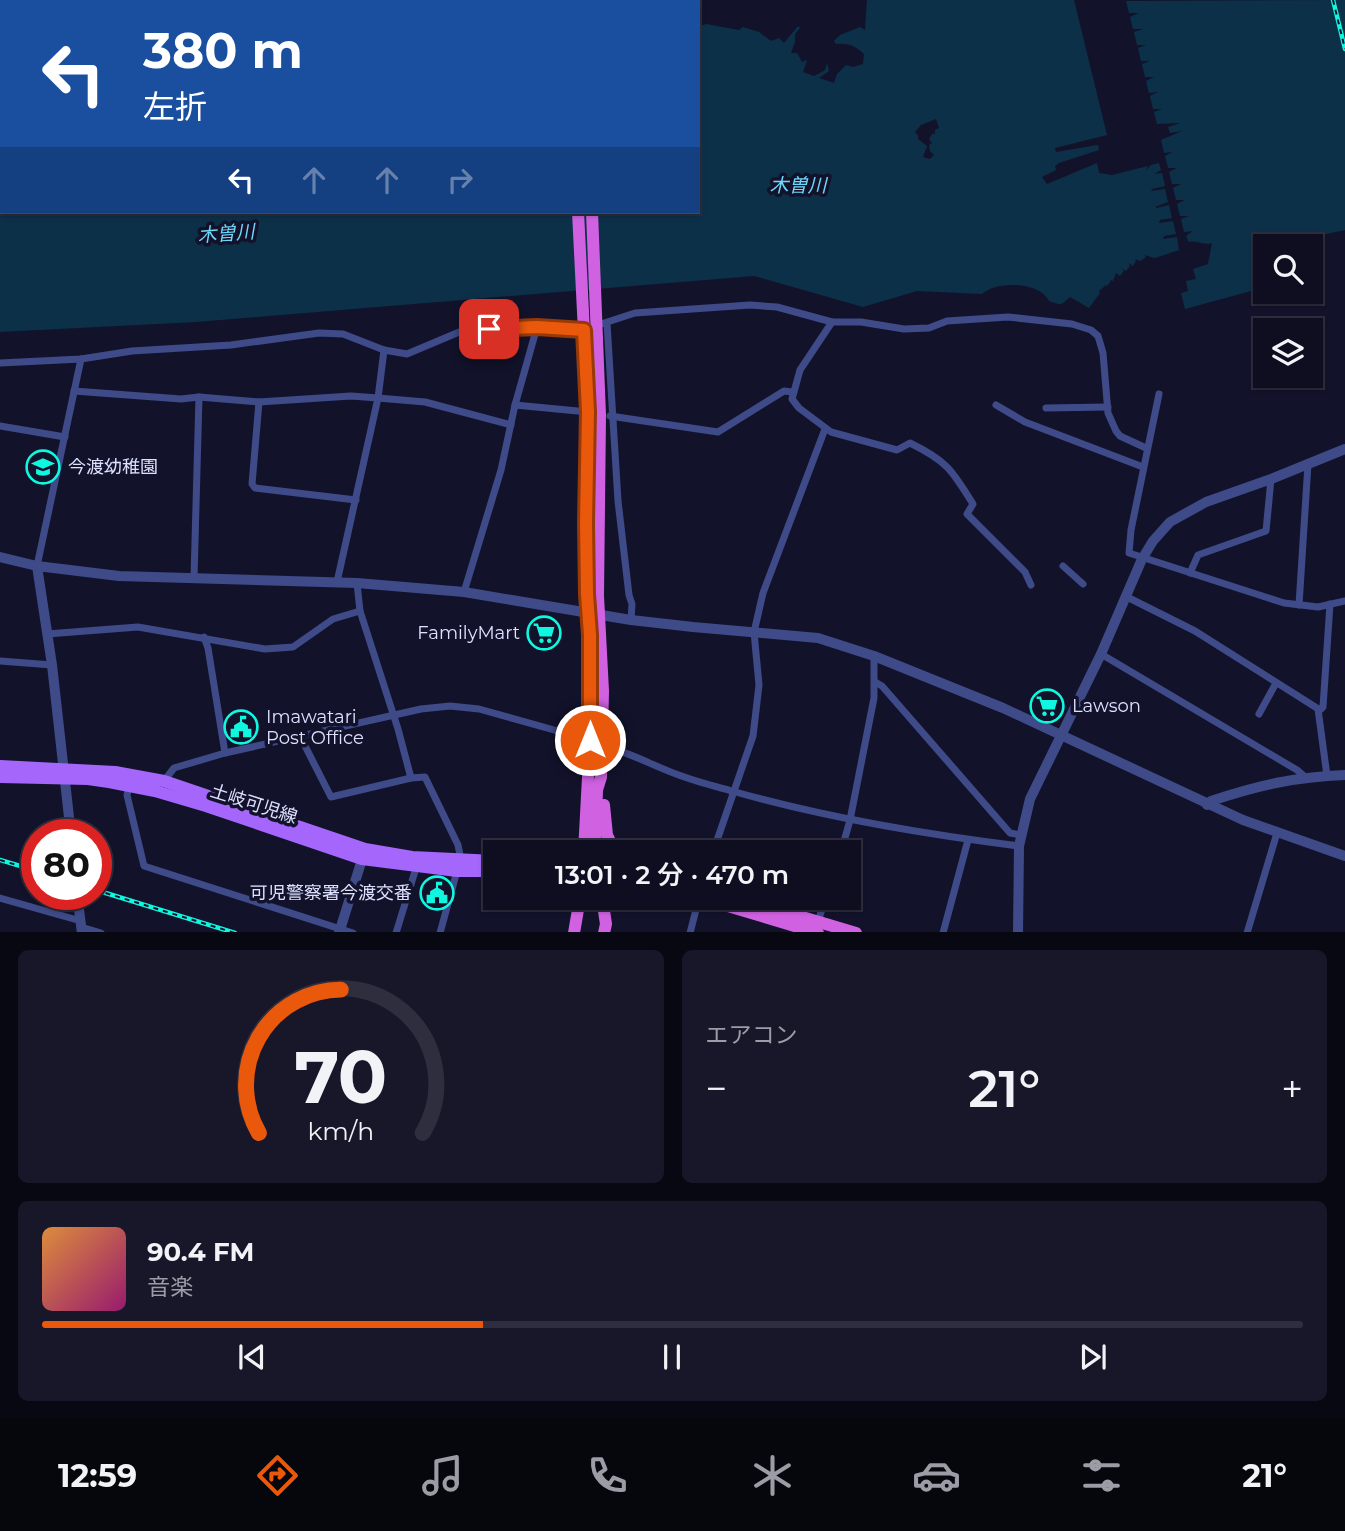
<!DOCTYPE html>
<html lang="ja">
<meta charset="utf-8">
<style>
body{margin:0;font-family:Montserrat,"Noto Sans JP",sans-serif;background:#171729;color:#f1f3f6;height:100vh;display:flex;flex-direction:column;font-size:26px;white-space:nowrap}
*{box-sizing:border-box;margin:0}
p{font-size:23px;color:#9b9ca5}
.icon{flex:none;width:38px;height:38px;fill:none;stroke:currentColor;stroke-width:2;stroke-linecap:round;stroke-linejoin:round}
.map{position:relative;height:932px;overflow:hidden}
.side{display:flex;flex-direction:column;gap:18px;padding:18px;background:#080812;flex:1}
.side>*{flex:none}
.top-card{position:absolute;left:0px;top:0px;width:700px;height:214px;box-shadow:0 2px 5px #0004,0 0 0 2px #2e2e3e;background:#1a4fa0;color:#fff;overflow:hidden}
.fabs{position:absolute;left:1253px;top:234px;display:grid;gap:14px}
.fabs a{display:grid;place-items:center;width:70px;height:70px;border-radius:0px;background:#0e0e20;box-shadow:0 2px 5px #0004,0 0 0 2px #2e2e3e;font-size:35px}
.speed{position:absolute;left:21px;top:819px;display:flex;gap:14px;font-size:35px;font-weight:700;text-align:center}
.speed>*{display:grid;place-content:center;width:91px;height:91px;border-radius:50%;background:#0e0e20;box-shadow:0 2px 5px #0004,0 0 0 2px #2e2e3e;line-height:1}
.speed .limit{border:10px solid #d22;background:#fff;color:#111}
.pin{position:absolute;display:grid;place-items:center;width:60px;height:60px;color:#fff;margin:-30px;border-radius:14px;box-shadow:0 4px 10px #0006}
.me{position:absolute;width:77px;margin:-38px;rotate:0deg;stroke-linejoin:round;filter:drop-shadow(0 0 5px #0008)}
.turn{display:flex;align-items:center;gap:24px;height:147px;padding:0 28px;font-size:32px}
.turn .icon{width:91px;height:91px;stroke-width:2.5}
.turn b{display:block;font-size:49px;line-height:60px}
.lanes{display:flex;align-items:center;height:66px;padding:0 28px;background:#0003;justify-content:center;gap:35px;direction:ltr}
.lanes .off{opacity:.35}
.big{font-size:52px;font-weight:600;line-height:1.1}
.side .card{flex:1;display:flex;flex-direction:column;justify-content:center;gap:10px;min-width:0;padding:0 24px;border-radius:10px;background:#171729}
.side .dial{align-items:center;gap:0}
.dial svg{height:182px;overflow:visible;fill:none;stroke:#2e2e3e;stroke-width:7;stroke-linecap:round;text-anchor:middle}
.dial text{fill:#f1f3f6;stroke:none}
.song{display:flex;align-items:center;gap:21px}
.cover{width:84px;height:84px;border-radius:10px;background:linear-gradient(135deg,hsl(30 70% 55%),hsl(320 70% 35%))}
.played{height:7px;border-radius:4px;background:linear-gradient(90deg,#ea580c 35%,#2e2e3e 35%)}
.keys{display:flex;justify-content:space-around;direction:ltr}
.heat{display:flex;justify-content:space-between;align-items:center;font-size:38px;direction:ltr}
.side .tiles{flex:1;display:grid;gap:18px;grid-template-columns:1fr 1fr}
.card:last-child{grid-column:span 2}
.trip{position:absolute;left:483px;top:840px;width:378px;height:70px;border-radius:0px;background:#0e0e20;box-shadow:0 2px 5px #0004,0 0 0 2px #2e2e3e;font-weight:600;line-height:70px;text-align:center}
.menu{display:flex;height:112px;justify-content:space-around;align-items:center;background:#06060d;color:#9b9ca5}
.menu .icon{width:49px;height:49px}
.menu .current{color:#ea580c}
.menu b{font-size:32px;color:#f1f3f6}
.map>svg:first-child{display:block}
.green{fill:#15352d}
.water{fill:#0d3049;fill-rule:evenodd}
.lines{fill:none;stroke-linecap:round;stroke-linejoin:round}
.minor{stroke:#3f4b89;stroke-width:7}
.tertiary{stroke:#3f4b89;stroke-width:10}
.primary{stroke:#a567fb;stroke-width:12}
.trunk{stroke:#d062e2;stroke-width:12}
.rail-casing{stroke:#0ff8df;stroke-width:4.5}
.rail{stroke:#12132b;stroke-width:2;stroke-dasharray:5;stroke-linecap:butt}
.route-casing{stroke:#983908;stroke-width:18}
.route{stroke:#ea580c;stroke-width:12}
.labels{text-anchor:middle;stroke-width:7;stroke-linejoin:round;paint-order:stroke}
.poi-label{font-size:18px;fill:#dde0fe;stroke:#12132b;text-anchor:start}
.street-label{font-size:18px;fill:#dde0fe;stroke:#12132b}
.water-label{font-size:19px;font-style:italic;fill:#6ed8fb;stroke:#12132b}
</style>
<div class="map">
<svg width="1345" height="933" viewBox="0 0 1345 933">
<rect width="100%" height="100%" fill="#12132b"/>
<polygon class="green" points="0,0 468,0 2,2 0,131"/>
<g class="water">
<path d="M867,0H1074L1107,135L1055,148L1056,152L1098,145L1099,150L1059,163L1055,166L1056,170L1042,177L1047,184L1097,163L1099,173L1112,175L1148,166L1146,171L1151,165L1159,163L1161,170L1154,174L1162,173L1165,186L1152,189L1151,191L1165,189L1168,202L1155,207L1157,208L1169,205L1172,218L1160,220L1159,223L1173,221L1176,234L1164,236L1163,239L1177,237L1179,250L1155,258L1144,255L1146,257L1140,261L1135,259L1136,261L1133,266L1129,263L1130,266L1126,271L1121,268L1124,271L1120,276L1116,273L1113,281L1109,279L1111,281L1107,286L1104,285L1105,286L1099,291L1100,293L1089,308L1070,297C1061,305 1062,306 1049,301C1041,282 996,280 982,294L917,291L863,307L754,276L196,322L0,332V167H2V212H698V27L706,24L739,30L743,27L759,32L771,41L779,38L784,43L798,26L800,28L795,34V42L791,53H797L802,62L807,60L803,72L814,76L825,70L827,63L829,71L819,78L834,83L837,74L846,65L853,67L863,64L864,54C854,45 849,43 836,44L834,41L840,35L860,27L865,30ZM936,119L939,128L935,130V134H932L929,139L932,143L929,145L930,151L934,155L930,159L923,157L927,146L918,139V135L915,132L921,125Z"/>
<path d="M1345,0V230L1265,247V273L1251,291L1185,309L1181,293L1188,291L1186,281L1196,279L1193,269L1208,264L1212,243C1206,246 1197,240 1189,242L1186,236L1193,231L1184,232L1181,219L1189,216H1180L1177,204L1185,200H1176L1173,188L1181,184H1172L1169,172L1177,168H1168L1165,156L1173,152L1164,153L1161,140L1182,131L1170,133L1168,127L1180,123L1157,124L1154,112L1162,109H1153L1150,96L1158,92L1149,93L1146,81L1154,77H1145L1142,64L1150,61H1141L1138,48L1146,45H1137L1134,32L1143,29H1133L1130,17L1139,13H1129L1126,1Z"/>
</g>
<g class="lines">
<g class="minor">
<path d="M832,322L800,370L792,399L799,408L831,432L897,450L910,443C947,461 952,470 973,504L967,514L1025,572L1031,585"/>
<polyline points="607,323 618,501 629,595 632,604 631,620"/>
<polyline points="598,325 635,313 750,305 777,307 832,322 861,322 904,329 929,328 947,321 1008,317 1072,324 1091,330 1098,336 1103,353 1108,413 1116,431 1120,436 1146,448"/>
<polyline points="0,363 81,359 132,351 231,345 319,333 343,334 384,350 407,354 464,330 537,327 584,329"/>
<polyline points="74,391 181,399 199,397 259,402 351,396 378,398 425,402 511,425"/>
<polyline points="1159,394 1131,530 1129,553 1284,603 1318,607 1345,601"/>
<polyline points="259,402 252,484 255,488 356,500"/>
<polyline points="515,405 588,412"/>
<polyline points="996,405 1025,422 1143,467"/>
<polyline points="1046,408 1108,407"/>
<polyline points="610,416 718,432 784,391 792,392"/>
<polyline points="0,426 65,437"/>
<polyline points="37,566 81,359"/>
<polyline points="1063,566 1083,584"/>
<polyline points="1190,573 1198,555 1266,531 1271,479"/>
<polyline points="194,578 199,397"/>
<polyline points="337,582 378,398 384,350"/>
<polyline points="357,583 360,611 398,729 411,778"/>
<polyline points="464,592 501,470 515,405 537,327"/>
<polyline points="1125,596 1195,631 1320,710 1323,707 1330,604"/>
<polyline points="1299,605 1308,464"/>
<polyline points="47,634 138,627 265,649 293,647 333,619 360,611"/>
<polyline points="204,637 208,648 225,753"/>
<polyline points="1101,654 1297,770 1305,777"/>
<polyline points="0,661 52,665"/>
<polyline points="875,682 882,686 1010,833 1021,835"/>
<polyline points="1318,709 1327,776"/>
<polyline points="1259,714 1276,683"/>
<polyline points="301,738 331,797 411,778 425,777 458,845 461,860"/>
<path d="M602,747C628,751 651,765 676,774C694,781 714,786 732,791C826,818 922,834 1019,846"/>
<polyline points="164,781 174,768 225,753 421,709 450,706 479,709 590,740"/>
<polyline points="129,786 127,795 144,866 353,933"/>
<polyline points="713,852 753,736 759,685 754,632 763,593 825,429"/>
<polyline points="841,852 850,820 874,698 874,656"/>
<polyline points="0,898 81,921"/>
<polyline points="818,921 826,898"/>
<polyline points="81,927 101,933"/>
<polyline points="396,933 416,868"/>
<polyline points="440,933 457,871"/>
<polyline points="690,933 699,898"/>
<polyline points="943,933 968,840"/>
<polyline points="1247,933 1277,833"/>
</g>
<g class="tertiary">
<polyline points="0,557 37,566 119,576 357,583 464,592 631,620 693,627 818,638 874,656 1003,708 1243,820 1345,856"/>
<polyline points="37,566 52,665 71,835"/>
<path d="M1207,805L1211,801C1259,785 1295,777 1345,775"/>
<polyline points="77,894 82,933"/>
<polyline points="339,933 364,853"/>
<polyline points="1018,933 1019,846 1030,799 1101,654 1142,559 1153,541 1170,522 1206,502 1271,479 1345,449"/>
</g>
<g class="primary">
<polyline points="0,766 115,772 164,781 365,849 412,857 495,861"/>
<polyline points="0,777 88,779 109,782 155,791 206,806 362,859 457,871 495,871"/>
</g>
<g class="trunk">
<polyline points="568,0 568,2"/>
<polyline points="581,0 581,2"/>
<polyline points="578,212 588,412 587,594 590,635 590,740 584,852"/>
<polyline points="592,212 600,415 598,596 603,691 601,777 597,790 595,852"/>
<polyline points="604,805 607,835 615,852"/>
<polyline points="602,898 606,924 604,933"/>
<polyline points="701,898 818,933"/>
<polyline points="738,898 856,933"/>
<polyline points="574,933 580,898"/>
</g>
<defs>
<g id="rail">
<polyline points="1333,0 1345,49"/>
<polyline points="0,860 37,871"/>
<polyline points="96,890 235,933"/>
</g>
</defs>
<use href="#rail" class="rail-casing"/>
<use href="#rail" class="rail"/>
</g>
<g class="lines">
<defs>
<polyline id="route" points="489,329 537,327 584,330 588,412 586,523 587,594 590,635 590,740"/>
</defs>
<use href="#route" class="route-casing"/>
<use href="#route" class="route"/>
</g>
<defs>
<symbol id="school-ring" viewBox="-11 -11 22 22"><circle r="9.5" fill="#12132b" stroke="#0ff8df" stroke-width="1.5"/><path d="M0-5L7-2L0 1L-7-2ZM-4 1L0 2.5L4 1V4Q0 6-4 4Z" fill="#0ff8df"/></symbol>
<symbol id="supermarket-ring" viewBox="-11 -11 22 22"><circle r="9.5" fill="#12132b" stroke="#0ff8df" stroke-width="1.5"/><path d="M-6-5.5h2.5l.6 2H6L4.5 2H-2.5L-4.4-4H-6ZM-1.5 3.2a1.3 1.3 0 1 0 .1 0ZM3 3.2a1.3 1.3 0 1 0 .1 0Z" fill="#0ff8df"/></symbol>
<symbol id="civic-ring" viewBox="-11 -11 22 22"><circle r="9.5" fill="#12132b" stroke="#0ff8df" stroke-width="1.5"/><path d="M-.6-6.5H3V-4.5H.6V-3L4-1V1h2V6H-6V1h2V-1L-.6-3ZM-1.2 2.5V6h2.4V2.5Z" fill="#0ff8df"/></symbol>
</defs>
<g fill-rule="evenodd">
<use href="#school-ring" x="24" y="448" width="38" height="38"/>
<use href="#supermarket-ring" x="525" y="614" width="38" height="38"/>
<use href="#supermarket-ring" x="1028" y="687" width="38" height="38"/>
<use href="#civic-ring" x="222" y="708" width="38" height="38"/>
<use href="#civic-ring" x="418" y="874" width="38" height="38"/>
</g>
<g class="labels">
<g class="poi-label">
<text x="68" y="473">今渡幼稚園</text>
<text x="520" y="639" text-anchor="end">FamilyMart</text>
<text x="1072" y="712">Lawson</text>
<text x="266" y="723">Imawatari<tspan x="266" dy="21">Post Office</tspan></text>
<text x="412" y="899" text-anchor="end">可児警察署今渡交番</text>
</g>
<g class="street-label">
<text transform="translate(254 804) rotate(18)" y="6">土岐可児線</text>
</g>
<g class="water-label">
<text x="798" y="192">木曽川</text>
<text transform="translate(226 233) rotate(-4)" y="7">木曽川</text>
</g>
</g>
</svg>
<div class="fabs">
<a><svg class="icon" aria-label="search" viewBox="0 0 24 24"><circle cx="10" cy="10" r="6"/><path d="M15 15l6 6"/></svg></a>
<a><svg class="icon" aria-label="layers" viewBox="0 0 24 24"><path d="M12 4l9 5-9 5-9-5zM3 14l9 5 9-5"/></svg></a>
</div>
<div class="speed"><div class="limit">80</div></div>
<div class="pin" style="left:489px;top:329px;background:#d93025"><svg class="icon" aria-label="arrive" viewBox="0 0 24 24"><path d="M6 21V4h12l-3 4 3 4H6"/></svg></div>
<svg class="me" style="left:590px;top:740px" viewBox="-20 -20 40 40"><circle r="17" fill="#ea580c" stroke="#fff" stroke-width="3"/><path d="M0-11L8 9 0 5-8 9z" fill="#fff"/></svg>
<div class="trip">13:01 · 2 分 · 470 m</div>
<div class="top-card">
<div class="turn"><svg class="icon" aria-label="left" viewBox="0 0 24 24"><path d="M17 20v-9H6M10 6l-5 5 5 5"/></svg><div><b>380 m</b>左折</div></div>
<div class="lanes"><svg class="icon" aria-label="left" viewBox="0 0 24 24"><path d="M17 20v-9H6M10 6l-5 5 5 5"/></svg><svg class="icon off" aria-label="ahead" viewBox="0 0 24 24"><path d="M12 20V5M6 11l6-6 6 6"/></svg><svg class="icon off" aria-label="ahead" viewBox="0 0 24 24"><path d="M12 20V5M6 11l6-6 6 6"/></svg><svg class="icon off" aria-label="right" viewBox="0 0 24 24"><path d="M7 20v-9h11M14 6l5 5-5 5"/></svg></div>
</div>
</div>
<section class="side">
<div class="tiles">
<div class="card dial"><svg viewBox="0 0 100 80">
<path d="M14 69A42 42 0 1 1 86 69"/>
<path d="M14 69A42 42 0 0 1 50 6" stroke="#ea580c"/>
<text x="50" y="56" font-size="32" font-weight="700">70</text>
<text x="50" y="72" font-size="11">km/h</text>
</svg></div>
<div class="card"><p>エアコン</p>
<div class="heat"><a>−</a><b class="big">21°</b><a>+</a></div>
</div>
<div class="card">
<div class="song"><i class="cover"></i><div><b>90.4 FM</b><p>音楽</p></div></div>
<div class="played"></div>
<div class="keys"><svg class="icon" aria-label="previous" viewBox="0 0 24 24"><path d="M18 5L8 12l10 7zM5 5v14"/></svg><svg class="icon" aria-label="pause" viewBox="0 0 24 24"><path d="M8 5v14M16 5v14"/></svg><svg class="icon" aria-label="next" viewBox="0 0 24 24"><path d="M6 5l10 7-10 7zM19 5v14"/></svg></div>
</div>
</div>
</section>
<nav class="menu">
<b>12:59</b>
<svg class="icon current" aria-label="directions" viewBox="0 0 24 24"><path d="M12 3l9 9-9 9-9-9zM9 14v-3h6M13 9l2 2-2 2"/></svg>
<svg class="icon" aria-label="music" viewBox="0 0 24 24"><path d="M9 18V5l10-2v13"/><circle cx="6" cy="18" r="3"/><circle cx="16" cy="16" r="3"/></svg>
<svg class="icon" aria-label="phone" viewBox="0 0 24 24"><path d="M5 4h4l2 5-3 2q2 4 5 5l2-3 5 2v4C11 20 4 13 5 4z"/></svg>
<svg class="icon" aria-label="climate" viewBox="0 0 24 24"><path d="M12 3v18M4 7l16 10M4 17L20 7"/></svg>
<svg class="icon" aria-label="car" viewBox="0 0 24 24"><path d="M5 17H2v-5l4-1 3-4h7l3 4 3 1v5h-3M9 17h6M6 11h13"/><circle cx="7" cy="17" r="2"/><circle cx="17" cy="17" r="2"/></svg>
<svg class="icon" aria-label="filters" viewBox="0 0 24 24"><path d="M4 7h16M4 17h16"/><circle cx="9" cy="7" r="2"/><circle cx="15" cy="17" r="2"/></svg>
<b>21°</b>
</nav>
